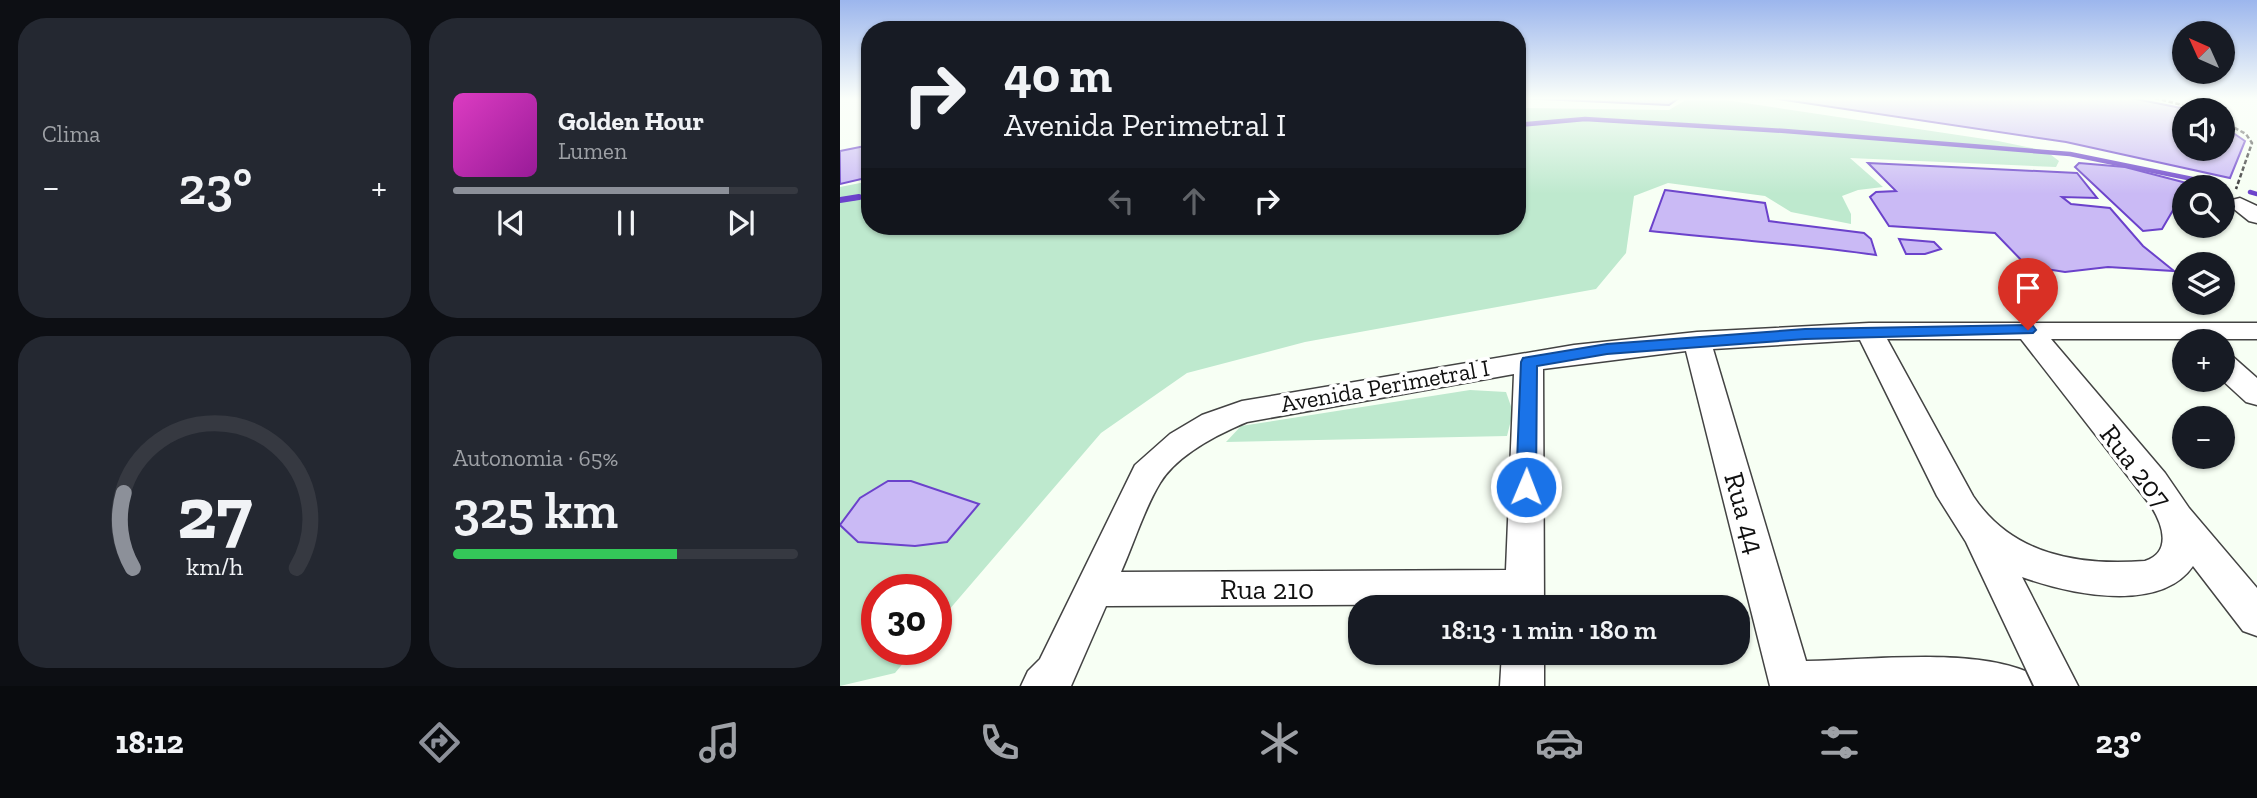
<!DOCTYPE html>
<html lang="pt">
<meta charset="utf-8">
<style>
body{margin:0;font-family:"Zilla Slab",serif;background:#242831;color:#f1f3f6;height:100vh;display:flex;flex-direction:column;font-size:26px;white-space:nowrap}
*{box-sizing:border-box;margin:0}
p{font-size:23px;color:#9ea1a6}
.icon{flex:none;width:38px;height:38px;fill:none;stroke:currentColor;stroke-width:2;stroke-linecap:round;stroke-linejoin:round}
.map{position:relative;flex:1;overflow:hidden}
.details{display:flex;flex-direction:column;gap:18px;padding:18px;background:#0d0f14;width:840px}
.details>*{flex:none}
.banner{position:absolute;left:21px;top:21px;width:665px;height:214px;border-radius:28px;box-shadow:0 2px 5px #0004;background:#171b24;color:#f1f3f6;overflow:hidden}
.needle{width:46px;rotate:315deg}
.buttons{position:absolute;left:1332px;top:21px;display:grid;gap:14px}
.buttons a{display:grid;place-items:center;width:63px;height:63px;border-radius:50%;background:#171b24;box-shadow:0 2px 5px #0004;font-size:35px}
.speed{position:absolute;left:21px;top:574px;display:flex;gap:14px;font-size:35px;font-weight:700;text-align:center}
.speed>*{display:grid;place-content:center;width:91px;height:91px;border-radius:50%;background:#171b24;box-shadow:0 2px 5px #0004;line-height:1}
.speed .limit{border:10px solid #d22;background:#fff;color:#111}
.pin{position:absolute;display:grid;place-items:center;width:60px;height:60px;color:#fff;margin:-72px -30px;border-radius:50% 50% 50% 0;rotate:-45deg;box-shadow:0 0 7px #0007}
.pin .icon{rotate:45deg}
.me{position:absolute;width:77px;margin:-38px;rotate:1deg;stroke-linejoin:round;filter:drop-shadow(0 0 5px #0008)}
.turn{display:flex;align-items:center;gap:24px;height:147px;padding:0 28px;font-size:32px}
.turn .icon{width:91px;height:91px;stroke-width:2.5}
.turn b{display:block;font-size:49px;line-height:60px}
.lanes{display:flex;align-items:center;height:66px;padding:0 28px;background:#0003;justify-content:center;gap:35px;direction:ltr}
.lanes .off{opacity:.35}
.big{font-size:52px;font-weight:600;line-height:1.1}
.details .widget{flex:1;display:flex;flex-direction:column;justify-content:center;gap:10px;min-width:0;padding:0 24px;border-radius:28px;background:#242831}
.details .dial{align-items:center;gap:0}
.dial svg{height:182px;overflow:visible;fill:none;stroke:#363941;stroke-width:7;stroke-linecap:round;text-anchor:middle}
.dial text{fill:#f1f3f6;stroke:none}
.song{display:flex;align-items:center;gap:21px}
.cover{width:84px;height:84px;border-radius:10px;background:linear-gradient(135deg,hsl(310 70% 55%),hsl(300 70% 35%))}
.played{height:7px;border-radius:4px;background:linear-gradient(90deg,#8c9099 80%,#363941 80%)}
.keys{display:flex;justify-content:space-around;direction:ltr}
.heat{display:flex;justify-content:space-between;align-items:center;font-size:38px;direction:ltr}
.charge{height:10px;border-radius:5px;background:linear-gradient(90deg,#34c759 65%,#363941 0)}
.details .tiles{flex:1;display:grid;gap:18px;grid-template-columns:repeat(2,1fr)}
.trip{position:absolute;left:508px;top:595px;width:402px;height:70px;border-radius:28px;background:#171b24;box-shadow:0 2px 5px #0004;font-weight:600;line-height:70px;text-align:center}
.menu{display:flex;height:112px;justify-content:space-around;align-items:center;background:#090b0e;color:#9ea1a6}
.menu .icon{width:49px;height:49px}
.menu .active{color:#8c9099}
.menu b{font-size:32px;color:#f1f3f6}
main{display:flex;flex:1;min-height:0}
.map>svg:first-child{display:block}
.green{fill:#bee9ce}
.water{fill:#cabaf5;stroke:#6b42cb;stroke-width:2}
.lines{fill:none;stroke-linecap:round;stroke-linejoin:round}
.stream-far1{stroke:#6b42cb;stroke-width:4.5}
.stream{stroke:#6b42cb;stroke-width:6}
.street-casing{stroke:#434343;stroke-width:3}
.path{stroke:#323232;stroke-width:2.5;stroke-dasharray:4.5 2.5;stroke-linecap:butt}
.street{fill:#fff;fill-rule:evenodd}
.route{fill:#1a73e8;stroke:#114b97;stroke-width:2}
.labels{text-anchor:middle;stroke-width:7;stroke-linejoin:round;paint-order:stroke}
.street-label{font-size:24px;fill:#101010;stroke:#fff}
.near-street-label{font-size:28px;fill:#101010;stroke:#fff}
</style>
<main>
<section class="details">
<div class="tiles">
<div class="widget"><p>Clima</p>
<div class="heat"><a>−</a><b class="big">23°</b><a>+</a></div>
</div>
<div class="widget">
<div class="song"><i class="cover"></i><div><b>Golden Hour</b><p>Lumen</p></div></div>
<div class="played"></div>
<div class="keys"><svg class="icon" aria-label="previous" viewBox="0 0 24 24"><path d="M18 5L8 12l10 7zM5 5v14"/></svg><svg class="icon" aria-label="pause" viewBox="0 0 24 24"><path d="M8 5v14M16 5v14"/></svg><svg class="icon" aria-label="next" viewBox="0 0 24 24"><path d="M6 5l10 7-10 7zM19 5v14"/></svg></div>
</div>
<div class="widget dial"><svg viewBox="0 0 100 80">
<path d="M14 69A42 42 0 1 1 86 69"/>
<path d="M14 69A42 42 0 0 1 10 36" stroke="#8c9099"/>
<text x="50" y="56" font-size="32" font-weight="700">27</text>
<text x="50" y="72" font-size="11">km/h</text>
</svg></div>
<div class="widget"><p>Autonomia · 65%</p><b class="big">325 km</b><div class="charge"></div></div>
</div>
</section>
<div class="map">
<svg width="1417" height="686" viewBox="0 0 1417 686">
<rect width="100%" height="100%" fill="#f7fff4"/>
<g class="green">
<polygon points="849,98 872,98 1158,141 1206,151 1219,161 1216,167 1010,158 1043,187 1018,190 1002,196 1011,214 1011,224 951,212 925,196 828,183 794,196 786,253 756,289 465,342 347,373 261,433 96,625 96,590 37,590 37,649 75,649 55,673 0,686 0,187 30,181 30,226 677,226 677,108 829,110"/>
<polygon points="630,390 666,392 673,412 667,436 386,442 401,426"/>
</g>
<g class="water">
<polygon points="677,98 839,98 829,105"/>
<polygon points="932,98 1291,98 1351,110 1344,110 1344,149 1382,149 1383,126 1405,141 1390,178 1226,142"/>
<polygon points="30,145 30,177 0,184 0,151"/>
<polygon points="1028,163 1237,173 1257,198 1222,197 1231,204 1270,208 1303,246 1334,271 1268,267 1225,272 1187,266 1155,233 1049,226 1030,197 1036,192 1056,191"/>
<polygon points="1239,163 1285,167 1362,187 1344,187 1344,197 1339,200 1322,229 1303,231 1235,167"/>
<path d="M825,190L925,203L929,221L1024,233L1031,239L1036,255C961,244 885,239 810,231Z"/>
<polygon points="1059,239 1094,242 1101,249 1085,254 1066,254"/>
<polygon points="48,481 71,481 139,504 107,542 75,546 18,542 0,525 20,498"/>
</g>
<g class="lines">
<g class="stream-far1">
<polyline points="677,125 745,119 945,131 1230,154 1377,184"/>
<polyline points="1410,192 1417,194"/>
<polyline points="6,199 30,196"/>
</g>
<polyline class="stream" points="0,200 19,197"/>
<defs>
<g id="street">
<polygon points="1400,198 1417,206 1417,223 1409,221 1389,205 1392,200"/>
<path d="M1029,323H1417V339H1211L1325,473L1349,508L1417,588V636L1403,631L1353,566C1320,614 1229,594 1182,577L1238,686H1194L1126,542L1097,496L1020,340L873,349L966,661C1029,660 1128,648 1185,671L1192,686H930L846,351L703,369L704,607H664V604L266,606L231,686H181L188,671L200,659L295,465L330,434L362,415L402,401L734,345L857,332ZM1047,339H1181L1311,506C1323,525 1332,552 1305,561C1238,566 1172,555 1133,496ZM674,374L666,570L281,572C294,543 304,509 320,483C337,455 378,434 407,422Z"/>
<polygon points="1382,354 1392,356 1417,378 1417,405 1406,402 1382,380"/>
<polygon points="662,653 704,653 704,686 660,686"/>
</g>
</defs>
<use href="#street" class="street-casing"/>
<g class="path">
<polyline points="1315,98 1362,110"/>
<polyline points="1382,121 1406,134 1412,143 1396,189"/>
</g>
<use href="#street" class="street"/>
</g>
<linearGradient id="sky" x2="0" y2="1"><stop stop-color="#9cb6ed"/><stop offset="0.51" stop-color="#fbfffa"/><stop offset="1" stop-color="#fbfffa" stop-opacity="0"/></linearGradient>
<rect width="1417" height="194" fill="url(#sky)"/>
<polygon class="route" points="1188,325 1193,326 1196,330 1193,333 965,339 767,354 697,366 696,487 693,492 686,495 679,492 676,487 681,362 683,358 767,344 965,329"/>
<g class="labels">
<g class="street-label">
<text transform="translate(545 386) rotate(-10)" y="8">Avenida Perimetral I</text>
</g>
<g class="near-street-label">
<text transform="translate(1296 466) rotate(52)" y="10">Rua 207</text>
<text transform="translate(905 513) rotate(74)" y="10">Rua 44</text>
<text x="427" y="599">Rua 210</text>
</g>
</g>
</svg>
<div class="buttons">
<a><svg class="needle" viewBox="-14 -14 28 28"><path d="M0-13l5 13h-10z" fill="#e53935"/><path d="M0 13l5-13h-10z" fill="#9ea1a6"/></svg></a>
<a><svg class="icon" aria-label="sound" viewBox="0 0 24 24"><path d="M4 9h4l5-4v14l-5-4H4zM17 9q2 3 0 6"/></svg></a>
<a><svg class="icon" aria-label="search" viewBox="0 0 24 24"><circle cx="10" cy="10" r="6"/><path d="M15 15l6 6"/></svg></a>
<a><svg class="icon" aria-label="layers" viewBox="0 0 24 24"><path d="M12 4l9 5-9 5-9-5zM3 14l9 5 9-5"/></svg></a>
<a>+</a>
<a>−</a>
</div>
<div class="speed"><div class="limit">30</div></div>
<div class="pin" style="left:1188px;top:330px;background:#d93025"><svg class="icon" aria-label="arrive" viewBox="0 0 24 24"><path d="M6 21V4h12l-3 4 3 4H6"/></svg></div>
<svg class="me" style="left:686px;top:487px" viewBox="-20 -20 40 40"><circle r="17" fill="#1a73e8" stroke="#fff" stroke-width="3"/><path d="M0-11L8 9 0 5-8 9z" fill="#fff"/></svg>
<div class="trip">18:13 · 1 min · 180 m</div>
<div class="banner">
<div class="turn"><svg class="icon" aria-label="right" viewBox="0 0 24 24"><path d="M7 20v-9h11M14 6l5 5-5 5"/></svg><div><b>40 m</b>Avenida Perimetral I</div></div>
<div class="lanes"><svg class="icon off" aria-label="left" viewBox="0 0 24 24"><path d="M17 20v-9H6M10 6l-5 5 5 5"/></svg><svg class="icon off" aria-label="ahead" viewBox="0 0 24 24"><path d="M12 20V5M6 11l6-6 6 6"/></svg><svg class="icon" aria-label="right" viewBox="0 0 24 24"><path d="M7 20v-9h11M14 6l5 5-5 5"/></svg></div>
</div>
</div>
</main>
<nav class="menu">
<b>18:12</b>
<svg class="icon active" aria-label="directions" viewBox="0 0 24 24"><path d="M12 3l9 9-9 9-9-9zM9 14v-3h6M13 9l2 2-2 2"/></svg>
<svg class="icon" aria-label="music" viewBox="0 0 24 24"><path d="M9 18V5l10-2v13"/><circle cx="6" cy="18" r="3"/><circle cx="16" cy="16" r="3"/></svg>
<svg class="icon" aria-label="phone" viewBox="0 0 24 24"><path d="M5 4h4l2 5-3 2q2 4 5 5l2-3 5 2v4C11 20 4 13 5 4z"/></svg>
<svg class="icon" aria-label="climate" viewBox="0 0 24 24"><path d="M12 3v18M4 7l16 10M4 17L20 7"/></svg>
<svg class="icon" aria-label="car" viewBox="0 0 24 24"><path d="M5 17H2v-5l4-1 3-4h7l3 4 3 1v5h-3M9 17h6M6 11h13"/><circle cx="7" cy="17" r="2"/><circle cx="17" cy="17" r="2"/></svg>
<svg class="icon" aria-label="filters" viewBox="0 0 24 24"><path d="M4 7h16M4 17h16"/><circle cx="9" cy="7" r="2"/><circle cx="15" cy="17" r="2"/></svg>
<b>23°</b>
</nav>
